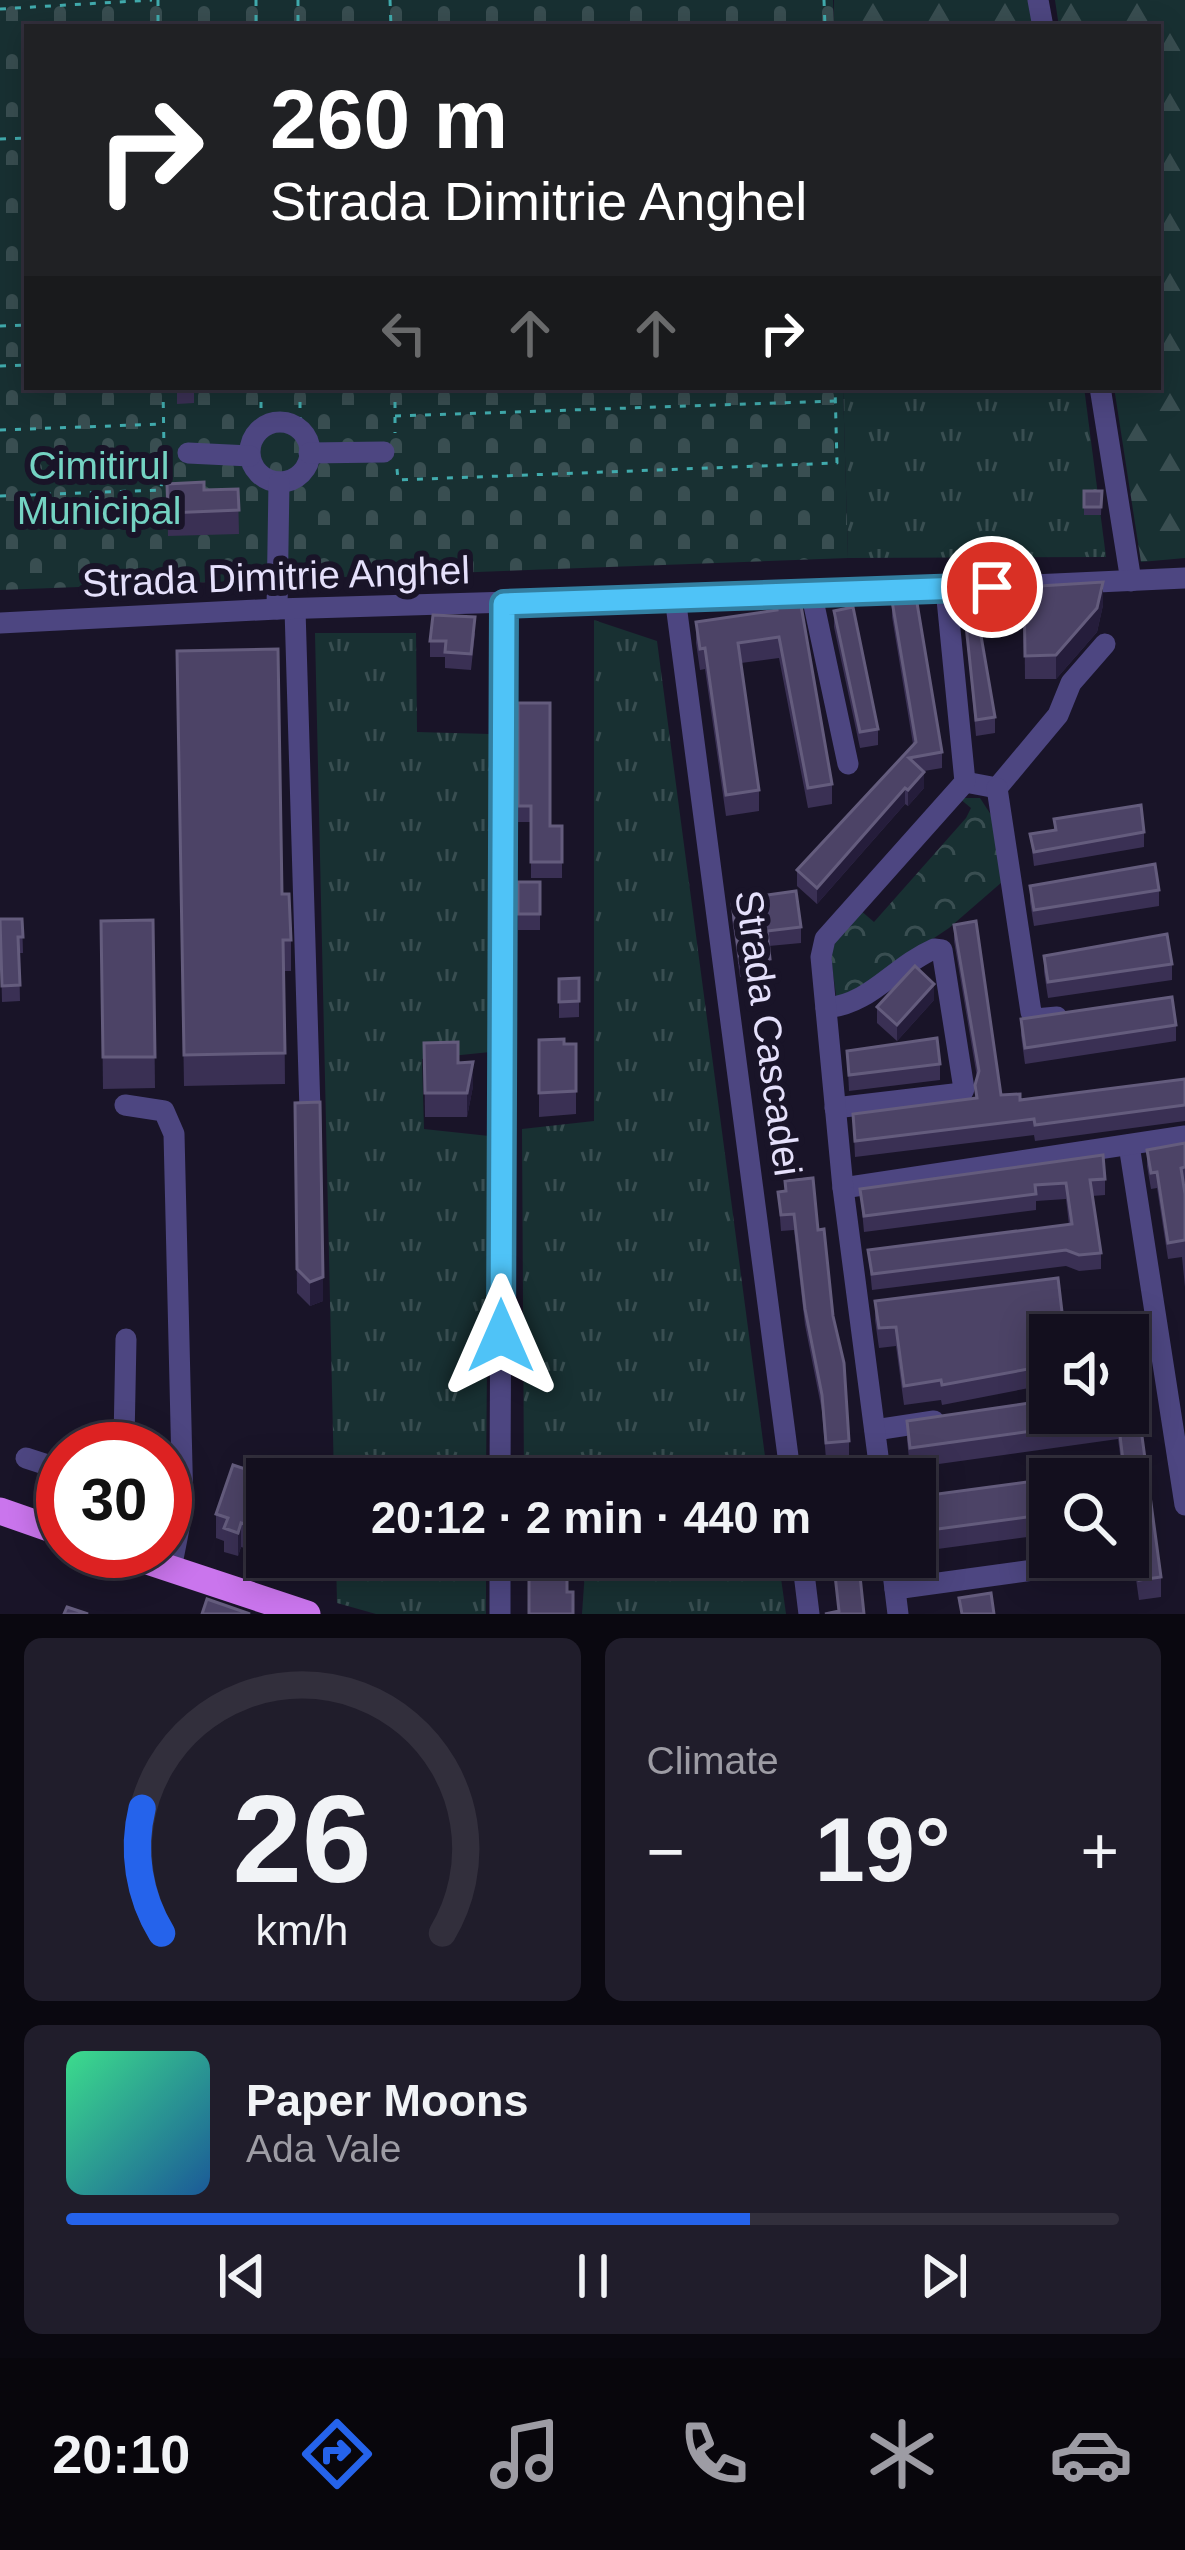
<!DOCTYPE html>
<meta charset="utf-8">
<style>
body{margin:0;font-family:Helvetica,sans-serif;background:#201d2b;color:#f1f3f6;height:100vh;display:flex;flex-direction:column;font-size:45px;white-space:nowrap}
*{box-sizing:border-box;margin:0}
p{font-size:39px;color:#9d9ca4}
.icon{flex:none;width:66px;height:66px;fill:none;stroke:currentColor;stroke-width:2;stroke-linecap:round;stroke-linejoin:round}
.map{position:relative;height:1614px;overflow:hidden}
.side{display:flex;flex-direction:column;gap:24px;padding:24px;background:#0a0810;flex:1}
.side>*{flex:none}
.banner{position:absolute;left:24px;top:24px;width:1137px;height:366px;border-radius:0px;box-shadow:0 6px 30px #0003,0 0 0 3px #322f3c;background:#202124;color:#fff;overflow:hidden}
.buttons{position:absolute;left:1029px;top:1314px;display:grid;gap:24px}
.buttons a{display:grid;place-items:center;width:120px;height:120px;border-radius:0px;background:#130f1e;box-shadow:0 6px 30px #0003,0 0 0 3px #322f3c;font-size:60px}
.speed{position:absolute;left:36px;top:1422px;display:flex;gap:24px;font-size:60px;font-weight:700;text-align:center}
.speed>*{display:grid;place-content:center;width:156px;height:156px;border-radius:50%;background:#130f1e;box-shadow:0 6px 30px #0003,0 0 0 3px #322f3c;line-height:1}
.speed .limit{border:18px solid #d22;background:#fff;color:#111}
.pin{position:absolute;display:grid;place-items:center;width:102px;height:102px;color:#fff;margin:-51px;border:6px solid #fff;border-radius:50%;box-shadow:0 3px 12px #0007}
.me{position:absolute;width:132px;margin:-66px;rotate:0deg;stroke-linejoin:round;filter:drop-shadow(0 0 9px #0008)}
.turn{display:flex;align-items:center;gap:42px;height:252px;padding:0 48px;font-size:54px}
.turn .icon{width:156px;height:156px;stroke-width:2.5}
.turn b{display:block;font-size:84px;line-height:102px}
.lanes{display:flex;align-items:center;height:114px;padding:0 48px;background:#0003;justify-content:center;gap:60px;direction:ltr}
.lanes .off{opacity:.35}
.big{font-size:90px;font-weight:700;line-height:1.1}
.side .card{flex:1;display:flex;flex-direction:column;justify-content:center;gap:18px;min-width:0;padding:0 42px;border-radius:18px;background:#201d2b}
.side .dial{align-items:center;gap:0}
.dial svg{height:312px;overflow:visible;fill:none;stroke:#322f3c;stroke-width:7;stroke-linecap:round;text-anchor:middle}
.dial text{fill:#f1f3f6;stroke:none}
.song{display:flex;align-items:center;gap:36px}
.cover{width:144px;height:144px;border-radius:18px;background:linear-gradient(135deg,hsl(150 70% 55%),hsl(210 70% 35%))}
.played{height:12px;border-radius:6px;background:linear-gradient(90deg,#2563eb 65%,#322f3c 65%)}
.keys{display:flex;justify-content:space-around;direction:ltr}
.heat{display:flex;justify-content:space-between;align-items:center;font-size:66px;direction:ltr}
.side .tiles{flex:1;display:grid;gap:24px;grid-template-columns:1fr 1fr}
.card:last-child{grid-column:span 2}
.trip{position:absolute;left:246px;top:1458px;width:690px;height:120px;border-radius:0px;background:#130f1e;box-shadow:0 6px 30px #0003,0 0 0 3px #322f3c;font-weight:700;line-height:120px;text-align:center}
.dock{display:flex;height:192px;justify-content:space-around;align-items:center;background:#08060c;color:#9d9ca4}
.dock .icon{width:84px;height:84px}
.dock .selected{color:#2563eb}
.dock b{font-size:54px;color:#f1f3f6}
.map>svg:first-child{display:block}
.grass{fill:url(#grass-tufts)}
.forest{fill:url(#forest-firs)}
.cemetery{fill:url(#cemetery-stones)}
.park{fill:url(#park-crowns)}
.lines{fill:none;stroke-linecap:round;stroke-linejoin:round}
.path{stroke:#41abad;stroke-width:3;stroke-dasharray:6 9;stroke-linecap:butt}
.minor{stroke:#4d4681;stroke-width:21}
.major{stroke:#ca75ed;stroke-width:27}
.wall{fill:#3a3054}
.shaded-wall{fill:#251d3b}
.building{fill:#4c4366;stroke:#645c7d;stroke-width:3}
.route-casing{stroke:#337fa1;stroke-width:30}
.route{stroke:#4fc3f7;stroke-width:21}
.labels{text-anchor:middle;stroke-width:12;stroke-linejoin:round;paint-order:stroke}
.park-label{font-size:39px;fill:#74d3c3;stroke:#191428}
.street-label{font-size:39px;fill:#e5e0fb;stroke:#191428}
</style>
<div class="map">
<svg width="1185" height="1614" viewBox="0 0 1185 1614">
<defs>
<pattern id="grass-tufts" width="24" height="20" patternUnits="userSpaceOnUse" patternTransform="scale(3)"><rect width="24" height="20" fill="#183032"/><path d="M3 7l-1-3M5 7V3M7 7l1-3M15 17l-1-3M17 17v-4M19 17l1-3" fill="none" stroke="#394e51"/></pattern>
<pattern id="forest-firs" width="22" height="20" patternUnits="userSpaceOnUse" patternTransform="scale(3)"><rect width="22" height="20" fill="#183032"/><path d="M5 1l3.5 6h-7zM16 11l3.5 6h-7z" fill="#394e51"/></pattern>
<pattern id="cemetery-stones" width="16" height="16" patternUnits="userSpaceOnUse" patternTransform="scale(3)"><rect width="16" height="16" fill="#183032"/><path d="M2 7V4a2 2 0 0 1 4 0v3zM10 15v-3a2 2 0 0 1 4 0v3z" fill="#394e51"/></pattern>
<pattern id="park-crowns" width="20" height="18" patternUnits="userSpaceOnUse" patternTransform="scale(3)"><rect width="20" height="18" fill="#183032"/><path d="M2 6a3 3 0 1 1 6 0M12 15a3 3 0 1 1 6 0" fill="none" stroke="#394e51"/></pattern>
</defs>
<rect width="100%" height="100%" fill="#191428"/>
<g class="grass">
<polygon points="843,387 1084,387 1106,557 848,558"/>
<polygon points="594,620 657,641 768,1479 524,1479 522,1129 594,1121"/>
<polygon points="315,633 416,633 417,732 489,734 490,1052 422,1059 424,1129 489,1136 486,1479 334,1479"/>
<polygon points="336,1557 486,1557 486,1614 376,1614 337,1603"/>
<polygon points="586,1557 778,1557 786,1614 582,1614"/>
</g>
<g class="forest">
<polygon points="834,0 1030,0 1034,27 834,27"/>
<polygon points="1055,0 1185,0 1185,558 1141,562 1114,387 1158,387 1158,27 1059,27"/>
</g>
<polygon class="cemetery" points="0,0 833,0 834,27 27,27 27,387 843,387 848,558 0,590"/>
<polygon class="park" points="959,798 980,798 995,821 1002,882 949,928 837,1003 829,943 860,910 874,922 966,818 971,808"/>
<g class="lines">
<g class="path">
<polyline points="158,0 158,27"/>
<polyline points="256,0 256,27"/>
<polyline points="298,0 298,27"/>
<polyline points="390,0 391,27"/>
<polyline points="824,0 825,27"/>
<polyline points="0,9 152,0"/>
<polyline points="0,139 27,138"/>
<polyline points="0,326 27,325"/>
<polyline points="0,366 27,365"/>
<polyline points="163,387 164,451"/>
<polyline points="261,387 261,428"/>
<polyline points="300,387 300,431"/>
<polyline points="395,387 395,433"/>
<polyline points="395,416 835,401"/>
<polyline points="0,430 163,424"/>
<polyline points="397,469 398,480 837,463 835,387"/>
<polyline points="0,496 161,490 164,452"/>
</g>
<g class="minor">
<polyline points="1038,0 1043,27"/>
<polyline points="1100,387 1131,581"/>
<circle cx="280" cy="452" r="30"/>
<polyline points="188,453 250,456"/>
<polyline points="309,453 384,452"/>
<polyline points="811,591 848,764"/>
<polyline points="675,597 791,1479"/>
<polyline points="277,609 279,482"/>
<polyline points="295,609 310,1111"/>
<polyline points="0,623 277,609 946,589 1185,578"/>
<polyline points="965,782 997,788 1058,715 1071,683 1105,644"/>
<polyline points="997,788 1031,1012 1035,1019 1057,1017"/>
<path d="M826,1008C871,1004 893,967 934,949L942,950L964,1089L962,1093L835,1108"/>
<polyline points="125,1105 164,1111 174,1134 183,1508 171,1569"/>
<polyline points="1129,1145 1185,1505"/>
<polyline points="843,1188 1185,1136"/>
<polyline points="126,1339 124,1440 128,1449"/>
<polyline points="875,1430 934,1421"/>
<polyline points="26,1458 63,1470"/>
<polyline points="500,1479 504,604"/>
<polyline points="881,1479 843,1188 821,957 825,939 965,782 946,589"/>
<polyline points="802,1557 809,1614"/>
<polyline points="891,1557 898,1614"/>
<polyline points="895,1589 1099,1561"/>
<polyline points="500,1614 500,1557"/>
</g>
<g class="major">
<polyline points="0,1511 63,1533"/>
<polyline points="117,1551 307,1614"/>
</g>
</g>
<g class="wall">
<polygon points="177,387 227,387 194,388 194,403 177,404"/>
<polygon points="167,484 204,490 238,489 239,534 168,536"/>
<polygon points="1084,491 1102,491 1101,515 1084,515"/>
<polygon points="1024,587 1103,605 1097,632 1056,679 1025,679"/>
<polygon points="963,597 995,717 995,733 976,736"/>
<polygon points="775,599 832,784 832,804 808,808 779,658 741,663 759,790 759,811 726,816 705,669 700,670 696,643 696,622 775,610"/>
<polygon points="892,601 942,752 942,768 924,771 924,788 908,806 905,804 817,904 797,886 797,870 913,744 892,617"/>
<polygon points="834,611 878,729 878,745 860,748 834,627"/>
<polygon points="475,633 471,670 445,668 445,657 430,657 430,641"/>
<polygon points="177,651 282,894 291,940 291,971 284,971 285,1084 184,1086"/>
<polygon points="518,703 550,826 562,826 562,878 531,878 531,822 518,822"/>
<polygon points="1054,819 1144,832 1144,847 1034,866 1030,834 1054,830"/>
<rect x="518" y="882" width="22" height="48"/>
<polygon points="1030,886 1159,890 1159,906 1034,926 1030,902"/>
<polygon points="732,904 801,927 801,943 769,946 770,974 740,977 732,919"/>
<polygon points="0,919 22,919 23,953 19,953 20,1001 2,1002"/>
<polygon points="153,920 155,1088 103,1089 101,921"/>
<polygon points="954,925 1001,1095 1020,1100 1185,1079 1185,1121 1035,1141 1034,1135 855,1157 853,1114 975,1098 977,1077 954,941"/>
<polygon points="1044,956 1172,964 1172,980 1048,998 1044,972"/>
<polygon points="579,978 579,1017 559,1018 559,979"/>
<polygon points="934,1000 897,1041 877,1023 877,1007"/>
<polygon points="1021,1019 1176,1025 1176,1041 1025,1064 1021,1035"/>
<polygon points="539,1040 576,1044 576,1114 539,1117"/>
<polygon points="424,1043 458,1063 473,1086 467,1117 425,1117"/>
<polygon points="847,1051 940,1064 940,1080 849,1091"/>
<polygon points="295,1103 323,1301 310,1306 297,1293"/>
<polygon points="1185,1143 1185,1183 1183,1184 1185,1194 1185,1287 1182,1257 1168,1259 1157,1188 1151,1189 1147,1166 1147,1150"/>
<polygon points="1105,1179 1105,1195 1092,1196 1101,1253 1101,1269 1079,1271 1066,1266 872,1290 868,1250 1069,1225 1066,1199 1036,1201 1036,1210 864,1232 860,1189"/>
<polygon points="785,1181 818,1230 833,1316 849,1441 849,1457 826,1459 822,1411 805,1325 794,1230 781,1231 778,1192 785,1191"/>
<polygon points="875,1301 1064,1329 1126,1318 1161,1577 1161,1597 1139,1600 1128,1523 1128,1479 1050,1479 1050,1534 915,1552 915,1497 1122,1469 1118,1439 910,1468 907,1440 907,1421 1128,1413 1050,1335 1050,1384 942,1405 941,1400 904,1405 896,1346 879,1348 875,1320"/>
<polygon points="267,1479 267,1555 241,1547 238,1556 224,1552 224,1541 216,1538 216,1514"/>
</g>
<g class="shaded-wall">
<polygon points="1103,582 1103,605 1097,632 1056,679 1056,655"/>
<polygon points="924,772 924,788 908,806 908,790"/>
<polygon points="905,788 905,804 817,904 817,888"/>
<polygon points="934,984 934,1000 897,1041 897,1025"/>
<polygon points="473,1062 473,1086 467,1117 467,1093"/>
<polygon points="323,1277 323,1301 310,1306 310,1282"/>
<polygon points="241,1523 241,1547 238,1556 238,1533"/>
</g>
<g class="building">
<polygon points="204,482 204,490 238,489 239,510 168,513 167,484"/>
<polygon points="1084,491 1102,491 1101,507 1084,507"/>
<polygon points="1103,582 1097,608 1056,655 1025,656 1024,587"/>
<polygon points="799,594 832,784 808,788 779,637 738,643 759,790 726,795 705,648 700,649 696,622 777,610 775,599"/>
<polygon points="974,595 995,717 976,720 963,597"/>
<polygon points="916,597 942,752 909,758 924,772 908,790 905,788 817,888 797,870 916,742 892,601"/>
<polygon points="853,607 878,729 860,732 834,611"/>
<polygon points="433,615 475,617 471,654 445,652 446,641 430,641"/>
<polygon points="278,649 282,894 289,894 291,940 283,940 285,1053 184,1055 177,651"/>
<polygon points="518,703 550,703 550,826 562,826 562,862 531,862 531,806 518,806"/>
<polygon points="1141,805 1144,832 1034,852 1030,834 1056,830 1054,819"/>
<polygon points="1155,864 1159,890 1034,910 1030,886"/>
<rect x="518" y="882" width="22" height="32"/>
<polygon points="796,891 801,927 767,931 770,959 740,962 732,904 767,899 767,895"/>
<polygon points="0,919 22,919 23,937 18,937 20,985 2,986"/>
<polygon points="153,920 155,1057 103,1057 101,921"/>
<polygon points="976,921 1001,1095 1020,1094 1020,1100 1185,1079 1185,1105 1035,1125 1034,1119 855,1141 853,1114 977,1098 975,1085 979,1071 954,925"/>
<polygon points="1167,934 1172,964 1048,982 1044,956"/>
<polygon points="915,966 934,984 897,1025 877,1007"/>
<polygon points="579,978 579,1001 559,1002 559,979"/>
<polygon points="1172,997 1176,1025 1025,1048 1021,1019"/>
<polygon points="937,1038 940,1064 849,1075 847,1051"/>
<polygon points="564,1039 564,1044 576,1044 576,1091 539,1093 539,1040"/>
<polygon points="458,1042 458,1063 473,1062 467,1093 425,1093 424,1043"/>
<polygon points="320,1102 323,1277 310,1282 297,1269 295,1103"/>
<polygon points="1185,1143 1185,1167 1181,1168 1185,1194 1185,1240 1168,1243 1157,1172 1151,1173 1147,1150"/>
<polygon points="1103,1155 1105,1179 1090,1180 1101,1253 1079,1255 1066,1250 872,1274 868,1250 1072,1224 1066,1183 1035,1185 1036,1194 864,1216 860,1189"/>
<polygon points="813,1178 818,1230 824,1229 833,1316 844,1363 849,1441 826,1443 822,1395 805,1309 794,1214 781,1215 778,1192 786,1191 785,1181"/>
<polygon points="1058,1278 1064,1329 1126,1318 1161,1577 1139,1580 1128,1503 1128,1479 1050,1479 1050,1514 915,1532 915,1497 1124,1469 1118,1419 910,1448 907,1421 1050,1400 1050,1413 1128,1413 1128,1335 1050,1335 1050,1365 942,1385 941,1380 904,1386 896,1327 879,1328 875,1301"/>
<polygon points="233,1465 276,1479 267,1479 267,1531 241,1523 238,1533 224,1528 228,1518 216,1514"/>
<polygon points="862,1473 862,1479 841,1479 841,1474"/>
<polygon points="833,1557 858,1557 864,1614 825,1614 839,1611"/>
<polygon points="529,1565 567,1566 567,1592 573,1592 573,1614 529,1614"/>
<polygon points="991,1593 994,1614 962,1614 959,1598"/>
<polygon points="207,1599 250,1614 202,1614"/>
<polygon points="67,1607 88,1614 64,1614"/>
</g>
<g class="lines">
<defs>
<polyline id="route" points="501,1336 504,604 992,587"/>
</defs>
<use href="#route" class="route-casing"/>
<use href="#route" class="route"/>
</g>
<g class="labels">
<g class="park-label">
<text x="99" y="479">Cimitirul<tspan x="99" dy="45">Municipal</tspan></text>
</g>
<g class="street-label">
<text transform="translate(276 576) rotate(-2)" y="14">Strada Dimitrie Anghel</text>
<text transform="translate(769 1033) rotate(82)" y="14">Strada Cascadei</text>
</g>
</g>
</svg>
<div class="buttons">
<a><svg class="icon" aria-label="sound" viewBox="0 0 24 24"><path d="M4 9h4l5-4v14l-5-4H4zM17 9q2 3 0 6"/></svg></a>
<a><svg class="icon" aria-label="search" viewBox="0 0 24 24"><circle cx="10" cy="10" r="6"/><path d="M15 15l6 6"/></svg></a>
</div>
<div class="speed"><div class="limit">30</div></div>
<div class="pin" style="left:992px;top:587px;background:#d93025"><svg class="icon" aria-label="arrive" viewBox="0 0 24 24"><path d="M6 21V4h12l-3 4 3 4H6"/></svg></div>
<svg class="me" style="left:501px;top:1336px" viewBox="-20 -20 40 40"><path d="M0-17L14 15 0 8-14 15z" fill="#4fc3f7" stroke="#fff" stroke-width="4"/></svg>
<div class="trip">20:12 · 2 min · 440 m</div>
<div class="banner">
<div class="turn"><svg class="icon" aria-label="right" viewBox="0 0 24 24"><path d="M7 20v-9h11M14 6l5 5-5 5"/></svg><div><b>260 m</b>Strada Dimitrie Anghel</div></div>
<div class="lanes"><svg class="icon off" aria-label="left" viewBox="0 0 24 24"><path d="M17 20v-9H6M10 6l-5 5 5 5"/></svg><svg class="icon off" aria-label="ahead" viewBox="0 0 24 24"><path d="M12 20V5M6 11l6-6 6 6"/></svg><svg class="icon off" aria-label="ahead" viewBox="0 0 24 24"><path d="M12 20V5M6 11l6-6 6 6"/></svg><svg class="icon" aria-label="right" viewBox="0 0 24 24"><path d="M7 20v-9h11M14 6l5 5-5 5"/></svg></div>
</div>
</div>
<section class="side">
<div class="tiles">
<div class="card dial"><svg viewBox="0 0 100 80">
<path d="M14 69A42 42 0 1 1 86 69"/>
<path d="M14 69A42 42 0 0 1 9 37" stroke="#2563eb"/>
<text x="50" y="56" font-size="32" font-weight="700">26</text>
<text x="50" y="72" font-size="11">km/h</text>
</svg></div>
<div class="card"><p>Climate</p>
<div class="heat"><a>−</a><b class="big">19°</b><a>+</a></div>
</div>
<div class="card">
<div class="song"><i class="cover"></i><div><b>Paper Moons</b><p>Ada Vale</p></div></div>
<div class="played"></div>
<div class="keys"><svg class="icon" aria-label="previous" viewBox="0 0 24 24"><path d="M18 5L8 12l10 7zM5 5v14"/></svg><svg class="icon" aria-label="pause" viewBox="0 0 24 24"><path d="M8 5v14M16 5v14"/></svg><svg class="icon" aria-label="next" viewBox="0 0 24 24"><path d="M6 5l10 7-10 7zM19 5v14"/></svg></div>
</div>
</div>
</section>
<nav class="dock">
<b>20:10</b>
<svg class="icon selected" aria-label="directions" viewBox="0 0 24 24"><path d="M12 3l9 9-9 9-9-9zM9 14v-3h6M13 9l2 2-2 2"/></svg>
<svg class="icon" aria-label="music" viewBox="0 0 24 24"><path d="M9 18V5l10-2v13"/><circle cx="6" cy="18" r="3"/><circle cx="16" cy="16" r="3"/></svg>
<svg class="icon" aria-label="phone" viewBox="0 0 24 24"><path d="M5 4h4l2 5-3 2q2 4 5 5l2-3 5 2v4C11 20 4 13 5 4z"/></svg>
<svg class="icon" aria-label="climate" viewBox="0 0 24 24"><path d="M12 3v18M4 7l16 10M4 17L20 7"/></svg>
<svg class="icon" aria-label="car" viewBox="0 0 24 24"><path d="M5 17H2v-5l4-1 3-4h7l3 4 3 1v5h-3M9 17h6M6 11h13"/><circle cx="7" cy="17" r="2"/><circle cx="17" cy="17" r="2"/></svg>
</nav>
